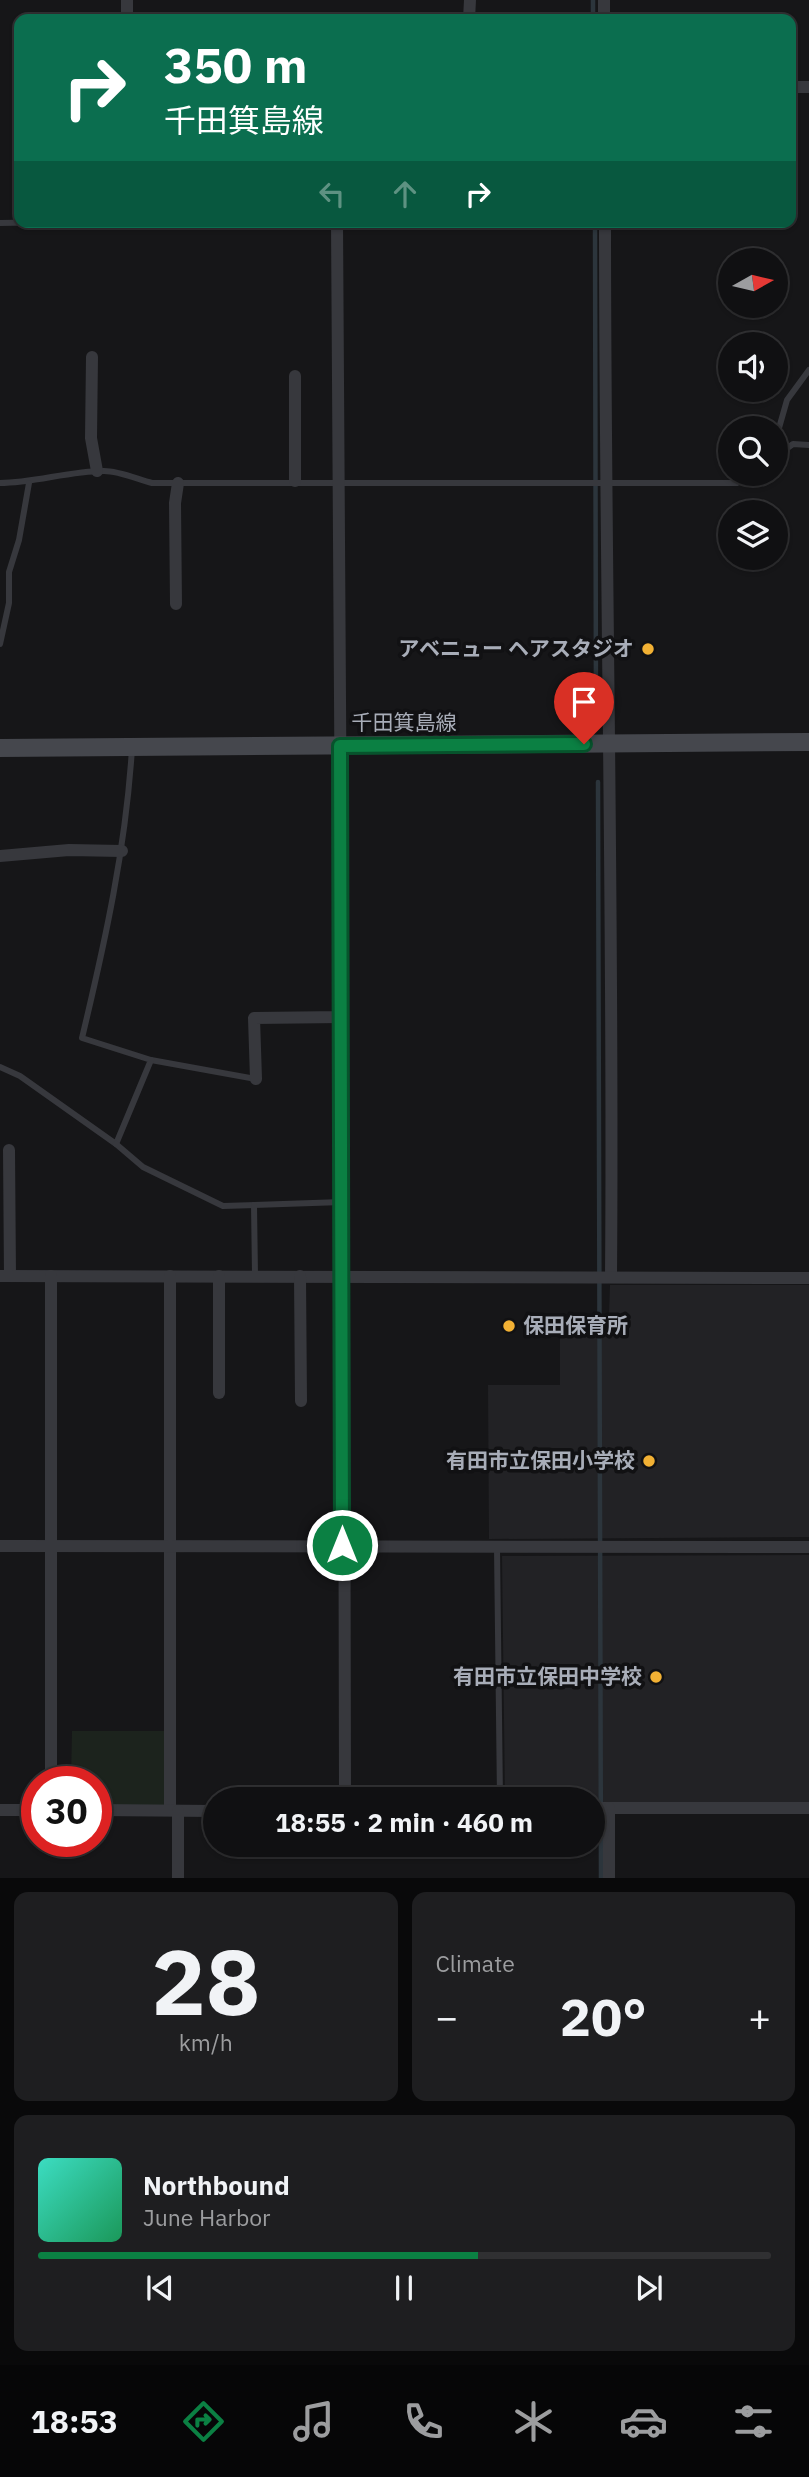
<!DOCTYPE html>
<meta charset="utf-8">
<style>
body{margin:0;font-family:"IBM Plex Sans","Noto Sans JP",sans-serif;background:#1e1e20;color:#f1f3f6;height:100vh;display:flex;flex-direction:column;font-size:26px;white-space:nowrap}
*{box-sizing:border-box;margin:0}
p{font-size:23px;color:#9c9d9f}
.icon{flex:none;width:38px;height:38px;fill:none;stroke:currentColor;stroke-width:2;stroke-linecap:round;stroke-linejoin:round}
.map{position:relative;height:1878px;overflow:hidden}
.drawer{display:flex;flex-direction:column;gap:14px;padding:14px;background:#09090a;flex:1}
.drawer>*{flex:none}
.top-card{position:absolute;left:14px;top:14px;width:782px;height:214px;border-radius:14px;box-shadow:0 2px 5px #0004,0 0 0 2px #303032;background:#0b6e4f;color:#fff;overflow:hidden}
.needle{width:46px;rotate:82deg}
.controls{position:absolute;left:718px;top:248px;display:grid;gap:14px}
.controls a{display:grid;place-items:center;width:70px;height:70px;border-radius:50%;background:#101012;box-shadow:0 2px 5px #0004,0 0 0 2px #303032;font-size:35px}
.speed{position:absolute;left:21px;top:1766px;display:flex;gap:14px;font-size:35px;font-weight:700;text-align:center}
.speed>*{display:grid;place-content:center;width:91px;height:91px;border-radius:50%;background:#101012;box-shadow:0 2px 5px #0004,0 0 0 2px #303032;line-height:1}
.speed .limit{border:10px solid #d22;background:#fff;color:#111}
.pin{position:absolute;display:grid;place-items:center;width:60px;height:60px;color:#fff;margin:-72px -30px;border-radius:50% 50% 50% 0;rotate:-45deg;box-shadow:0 0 7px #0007}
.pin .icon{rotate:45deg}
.me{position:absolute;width:77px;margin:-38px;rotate:0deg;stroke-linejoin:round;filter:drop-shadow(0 0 5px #0008)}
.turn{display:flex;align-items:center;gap:24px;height:147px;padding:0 35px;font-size:32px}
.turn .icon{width:91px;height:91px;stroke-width:2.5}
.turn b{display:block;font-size:49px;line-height:60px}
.lanes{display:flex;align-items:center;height:66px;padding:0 35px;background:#0003;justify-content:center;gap:35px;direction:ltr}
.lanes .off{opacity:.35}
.big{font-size:52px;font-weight:800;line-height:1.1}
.drawer .tile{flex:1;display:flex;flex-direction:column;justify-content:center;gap:10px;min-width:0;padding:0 24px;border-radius:14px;background:#1e1e20}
.drawer .dial{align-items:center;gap:0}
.dial b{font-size:91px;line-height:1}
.song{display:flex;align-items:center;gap:21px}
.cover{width:84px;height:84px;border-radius:10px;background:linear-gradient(135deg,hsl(170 70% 55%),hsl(150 70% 35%))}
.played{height:7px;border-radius:4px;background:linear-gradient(90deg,#0b8043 60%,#303032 60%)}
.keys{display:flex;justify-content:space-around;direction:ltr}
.heat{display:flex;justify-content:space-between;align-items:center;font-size:38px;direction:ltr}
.drawer .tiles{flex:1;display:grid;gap:14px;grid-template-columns:1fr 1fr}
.tile:last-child{grid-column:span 2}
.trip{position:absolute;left:203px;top:1787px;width:402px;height:70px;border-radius:35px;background:#101012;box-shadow:0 2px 5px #0004,0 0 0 2px #303032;font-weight:800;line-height:70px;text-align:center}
.tab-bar{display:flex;height:112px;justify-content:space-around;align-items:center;background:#060607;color:#9c9d9f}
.tab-bar .icon{width:49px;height:49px}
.tab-bar .active{color:#0b8043}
.tab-bar b{font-size:32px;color:#f1f3f6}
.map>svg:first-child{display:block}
.built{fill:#222225}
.green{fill:#1c231d}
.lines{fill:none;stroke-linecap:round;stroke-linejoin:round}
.stream{stroke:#2c353c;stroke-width:4.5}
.lane{stroke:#37383d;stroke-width:6}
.street{stroke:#37383d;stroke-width:12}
.secondary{stroke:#45474d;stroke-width:18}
.route-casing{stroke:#07532c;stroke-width:18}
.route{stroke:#0b8043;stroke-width:12}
.poi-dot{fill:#f2b134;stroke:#111113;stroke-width:2.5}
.labels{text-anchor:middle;stroke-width:7;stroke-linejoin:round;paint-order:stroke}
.poi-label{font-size:21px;font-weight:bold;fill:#a8adb8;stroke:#111113;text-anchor:end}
.street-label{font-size:21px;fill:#a8adb8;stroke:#111113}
</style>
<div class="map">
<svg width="809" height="1879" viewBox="0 0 809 1879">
<rect width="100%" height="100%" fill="#161618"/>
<g class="built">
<polygon points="610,1285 809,1285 809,1537 489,1539 488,1385 560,1385 560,1315 609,1315"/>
<polygon points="809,1555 809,1803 593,1803 593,1799 505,1799 502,1556"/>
</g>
<polygon class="green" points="72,1731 167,1731 167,1801 164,1806 96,1805 96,1782 59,1782 59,1778 71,1778"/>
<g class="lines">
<g class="stream">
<polyline points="593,0 593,19"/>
<polyline points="595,222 596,728"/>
<polyline points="598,782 601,1879"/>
</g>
<g class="lane">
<polyline points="0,223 55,222"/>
<polyline points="775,442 787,400 809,370"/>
<polyline points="775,457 793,444 809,445"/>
<path d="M0,483C35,483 68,471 104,471C119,471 137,479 152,483H737L750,474"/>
<polyline points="0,644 9,603 9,572 19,540 29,483"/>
<polyline points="342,1017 344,1276"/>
<polyline points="151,1060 256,1079"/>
<path d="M0,1067L20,1076L116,1144L151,1060L82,1038C105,942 126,847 132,748"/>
<polyline points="116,1144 143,1167 223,1206 342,1202"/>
<polyline points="254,1205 255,1275"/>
<polyline points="497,1548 500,1799"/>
</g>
<g class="street">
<polyline points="127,0 127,19"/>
<polyline points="604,0 604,19"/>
<polyline points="469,19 470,0"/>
<polyline points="791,87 809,87"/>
<path d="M605,222C605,574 614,925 611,1276"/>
<polyline points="92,357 91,438 97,471"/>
<polyline points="295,376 295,481"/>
<polyline points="176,604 175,503 178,483"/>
<polyline points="0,856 69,850 122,851"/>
<polyline points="256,1079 254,1018 342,1017 337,222"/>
<polyline points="9,1150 10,1276"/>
<polyline points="0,1276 809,1278"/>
<polyline points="170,1276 170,1810"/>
<polyline points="300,1276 301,1401"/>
<polyline points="344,1276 345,1799"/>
<polyline points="219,1393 219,1276"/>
<polyline points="0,1546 809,1547"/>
<polyline points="51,1782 51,1276"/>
<polyline points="593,1808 809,1808"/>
<polyline points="609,1808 609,1879"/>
<polyline points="0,1810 37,1810"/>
<polyline points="96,1810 215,1811"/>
<polyline points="178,1811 178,1879"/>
</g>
<polyline class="secondary" points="0,748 809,742"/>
</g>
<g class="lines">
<defs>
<polyline id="route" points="342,1545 340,746 584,744"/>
</defs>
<use href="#route" class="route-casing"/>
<use href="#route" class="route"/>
</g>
<g class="poi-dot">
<circle cx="648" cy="649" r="7"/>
<circle cx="509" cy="1326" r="7"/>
<circle cx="649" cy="1461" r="7"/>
<circle cx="656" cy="1677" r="7"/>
</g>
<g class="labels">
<g class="poi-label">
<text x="634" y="656">アベニュー ヘアスタジオ</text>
<text x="523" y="1333" text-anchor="start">保田保育所</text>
<text x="635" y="1468">有田市立保田小学校</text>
<text x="642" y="1684">有田市立保田中学校</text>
</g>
<g class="street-label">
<text x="404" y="730">千田箕島線</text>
</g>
</g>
</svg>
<div class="controls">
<a><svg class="needle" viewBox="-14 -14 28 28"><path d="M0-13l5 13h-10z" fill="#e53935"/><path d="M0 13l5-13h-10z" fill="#9c9d9f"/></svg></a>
<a><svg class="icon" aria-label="sound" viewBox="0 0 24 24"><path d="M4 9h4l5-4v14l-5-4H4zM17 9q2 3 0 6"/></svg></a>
<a><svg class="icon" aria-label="search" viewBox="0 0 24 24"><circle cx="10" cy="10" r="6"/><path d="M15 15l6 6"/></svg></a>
<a><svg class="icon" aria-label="layers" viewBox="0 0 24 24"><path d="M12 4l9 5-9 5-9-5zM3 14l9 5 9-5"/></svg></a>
</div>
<div class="speed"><div class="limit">30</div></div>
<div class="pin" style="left:584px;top:744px;background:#d93025"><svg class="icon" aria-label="arrive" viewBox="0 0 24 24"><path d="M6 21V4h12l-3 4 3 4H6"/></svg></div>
<svg class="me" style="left:342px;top:1545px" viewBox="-20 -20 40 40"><circle r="17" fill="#0b8043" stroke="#fff" stroke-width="3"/><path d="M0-11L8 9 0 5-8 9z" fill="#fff"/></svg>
<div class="trip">18:55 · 2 min · 460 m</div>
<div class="top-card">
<div class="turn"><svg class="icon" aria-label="right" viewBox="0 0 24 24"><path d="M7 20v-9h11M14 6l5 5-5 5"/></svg><div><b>350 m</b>千田箕島線</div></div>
<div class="lanes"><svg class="icon off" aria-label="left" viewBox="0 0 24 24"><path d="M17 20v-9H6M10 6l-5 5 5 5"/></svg><svg class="icon off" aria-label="ahead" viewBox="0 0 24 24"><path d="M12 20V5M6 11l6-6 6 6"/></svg><svg class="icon" aria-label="right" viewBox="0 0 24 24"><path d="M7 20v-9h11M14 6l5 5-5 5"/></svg></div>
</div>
</div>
<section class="drawer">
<div class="tiles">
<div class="tile dial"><b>28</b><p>km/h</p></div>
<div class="tile"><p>Climate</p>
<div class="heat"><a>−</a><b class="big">20°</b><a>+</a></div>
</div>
<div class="tile">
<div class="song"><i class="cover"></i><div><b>Northbound</b><p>June Harbor</p></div></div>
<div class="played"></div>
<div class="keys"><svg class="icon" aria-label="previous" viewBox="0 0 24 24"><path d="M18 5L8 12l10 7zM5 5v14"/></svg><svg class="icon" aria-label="pause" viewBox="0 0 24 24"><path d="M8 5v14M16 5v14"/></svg><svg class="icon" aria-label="next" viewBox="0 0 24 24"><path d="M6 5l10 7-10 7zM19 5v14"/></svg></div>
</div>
</div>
</section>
<nav class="tab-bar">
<b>18:53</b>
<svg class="icon active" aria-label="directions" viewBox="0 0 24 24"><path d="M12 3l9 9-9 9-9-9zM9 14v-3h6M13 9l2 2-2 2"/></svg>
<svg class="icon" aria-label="music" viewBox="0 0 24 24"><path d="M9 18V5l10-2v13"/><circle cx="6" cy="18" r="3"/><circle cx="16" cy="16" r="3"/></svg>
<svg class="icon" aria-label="phone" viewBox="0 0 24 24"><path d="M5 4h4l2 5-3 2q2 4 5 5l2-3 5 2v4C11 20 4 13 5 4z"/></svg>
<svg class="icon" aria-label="climate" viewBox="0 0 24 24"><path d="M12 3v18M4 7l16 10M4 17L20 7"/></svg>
<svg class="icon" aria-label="car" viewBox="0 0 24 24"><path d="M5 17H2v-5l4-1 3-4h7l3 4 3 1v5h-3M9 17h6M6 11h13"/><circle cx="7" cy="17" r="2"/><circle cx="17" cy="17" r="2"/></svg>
<svg class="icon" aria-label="filters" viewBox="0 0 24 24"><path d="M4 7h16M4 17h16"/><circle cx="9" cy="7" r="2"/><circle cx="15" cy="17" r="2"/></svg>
</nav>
